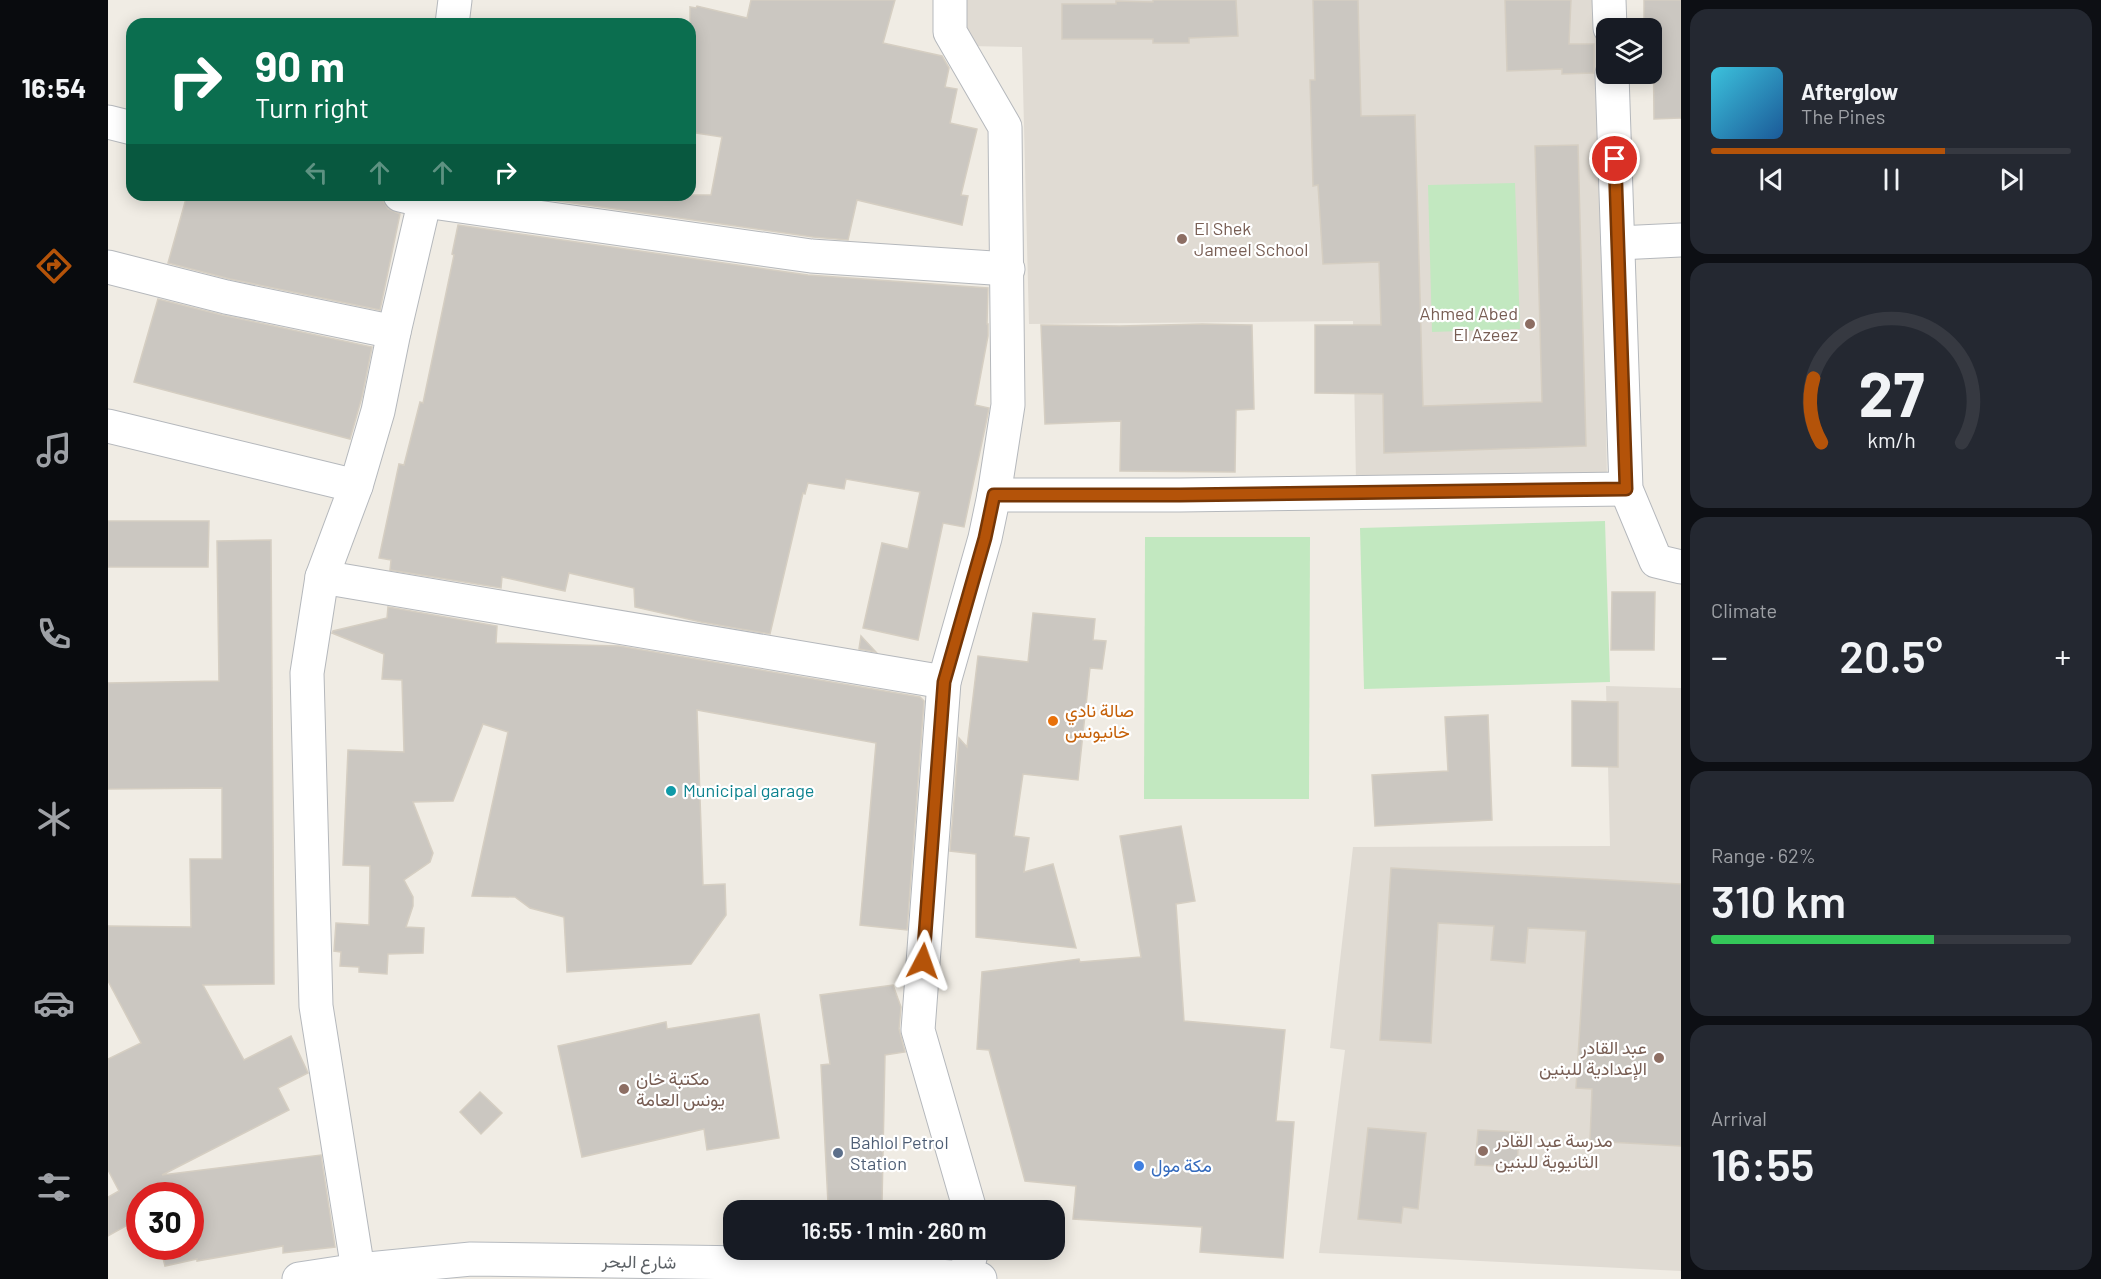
<!DOCTYPE html>
<meta charset="utf-8">
<style>
body{margin:0;font-family:Barlow,Vazirmatn,sans-serif;background:#242831;color:#f1f3f6;height:100vh;display:flex;flex-direction:column;font-size:22px;white-space:nowrap}
*{box-sizing:border-box;margin:0}
p{font-size:20px;color:#9ea1a6}
.icon{flex:none;width:33px;height:33px;fill:none;stroke:currentColor;stroke-width:2;stroke-linecap:round;stroke-linejoin:round}
.map{position:relative;flex:1;overflow:hidden}
.sheet{display:flex;flex-direction:column;gap:9px;padding:9px;background:#0d0f14;width:420px}
.sheet>*{flex:none}
.banner{position:absolute;left:18px;top:18px;width:570px;height:183px;border-radius:18px;box-shadow:0 3px 15px #0003;background:#0b6e4f;color:#fff;overflow:hidden}
.tools{position:absolute;left:1488px;top:18px;display:grid;gap:12px}
.tools a{display:grid;place-items:center;width:66px;height:66px;border-radius:12px;background:#171b24;box-shadow:0 3px 15px #0003;font-size:30px}
.speed{position:absolute;left:18px;top:1182px;display:flex;gap:12px;font-size:30px;font-weight:700;text-align:center}
.speed>*{display:grid;place-content:center;width:78px;height:78px;border-radius:50%;background:#171b24;box-shadow:0 3px 15px #0003;line-height:1}
.speed .limit{border:9px solid #d22;background:#fff;color:#111}
.pin{position:absolute;display:grid;place-items:center;width:51px;height:51px;color:#fff;margin:-26px;border:3px solid #fff;border-radius:50%;box-shadow:0 2px 6px #0007}
.me{position:absolute;width:66px;margin:-33px;rotate:4deg;stroke-linejoin:round;filter:drop-shadow(0 0 4px #0008)}
.turn{display:flex;align-items:center;gap:21px;height:126px;padding:0 30px;font-size:27px}
.turn .icon{width:78px;height:78px;stroke-width:2.5}
.turn b{display:block;font-size:42px;line-height:51px}
.lanes{display:flex;align-items:center;height:57px;padding:0 30px;background:#0003;justify-content:center;gap:30px;direction:ltr}
.lanes .off{opacity:.35}
.big{font-size:45px;font-weight:600;line-height:1.1}
.sheet .tile{flex:1;display:flex;flex-direction:column;justify-content:center;gap:9px;min-width:0;padding:0 21px;border-radius:18px;background:#242831}
.sheet .dial{align-items:center;gap:0}
.dial svg{height:156px;overflow:visible;fill:none;stroke:#363941;stroke-width:7;stroke-linecap:round;text-anchor:middle}
.dial text{fill:#f1f3f6;stroke:none}
.song{display:flex;align-items:center;gap:18px}
.cover{width:72px;height:72px;border-radius:9px;background:linear-gradient(135deg,hsl(190 70% 55%),hsl(210 70% 35%))}
.played{height:6px;border-radius:3px;background:linear-gradient(90deg,#b45309 65%,#363941 65%)}
.keys{display:flex;justify-content:space-around;direction:ltr}
.heat{display:flex;justify-content:space-between;align-items:center;font-size:33px;direction:ltr}
.charge{height:9px;border-radius:4px;background:linear-gradient(90deg,#34c759 62%,#363941 0)}
.trip{position:absolute;left:615px;top:1200px;width:342px;height:60px;border-radius:18px;background:#171b24;box-shadow:0 3px 15px #0003;font-weight:600;line-height:60px;text-align:center}
main{display:flex;flex:1;min-height:0}
.menu{display:flex;flex-direction:column;width:108px;justify-content:space-around;align-items:center;background:#090b0e;color:#9ea1a6}
.menu .icon{width:42px;height:42px}
.menu .on{color:#b45309}
.menu b{font-size:27px;color:#f1f3f6}
.map>svg:first-child{display:block}
.education{fill:#e0dbd3}
.green{fill:#c2e8c0}
.building{fill:#cbc7c1;stroke:#d5cec2;stroke-width:1.5}
.lines{fill:none;stroke-linecap:round;stroke-linejoin:round}
.street-casing{stroke:#b5b8bc;stroke-width:35}
.secondary-casing{stroke:#b6babf;stroke-width:35}
.street{stroke:#fff;stroke-width:33}
.secondary{stroke:#fff;stroke-width:33}
.route-casing{stroke:#753606;stroke-width:15}
.route{stroke:#b45309;stroke-width:10}
.education-dot{fill:#8d6e63;stroke:#fff;stroke-width:2}
.food-dot{fill:#e8710a;stroke:#fff;stroke-width:2}
.culture-dot{fill:#0f9aa8;stroke:#fff;stroke-width:2}
.service-dot{fill:#5c6f8a;stroke:#fff;stroke-width:2}
.shop-dot{fill:#3f7fe0;stroke:#fff;stroke-width:2}
.labels{text-anchor:middle;stroke-width:4.5;stroke-linejoin:round;paint-order:stroke}
.education-label{font-size:18px;fill:#785e54;stroke:#fff;text-anchor:start}
.food-label{font-size:18px;fill:#c56008;stroke:#fff;text-anchor:start}
.culture-label{font-size:18px;fill:#0d838f;stroke:#fff;text-anchor:start}
.service-label{font-size:18px;fill:#4e5e75;stroke:#fff;text-anchor:start}
.shop-label{font-size:18px;fill:#366cbe;stroke:#fff;text-anchor:start}
.street-label{font-size:18px;fill:#5c6166;stroke:#fff}
</style>
<main>
<nav class="menu">
<b>16:54</b>
<svg class="icon on" aria-label="directions" viewBox="0 0 24 24"><path d="M12 3l9 9-9 9-9-9zM9 14v-3h6M13 9l2 2-2 2"/></svg>
<svg class="icon" aria-label="music" viewBox="0 0 24 24"><path d="M9 18V5l10-2v13"/><circle cx="6" cy="18" r="3"/><circle cx="16" cy="16" r="3"/></svg>
<svg class="icon" aria-label="phone" viewBox="0 0 24 24"><path d="M5 4h4l2 5-3 2q2 4 5 5l2-3 5 2v4C11 20 4 13 5 4z"/></svg>
<svg class="icon" aria-label="climate" viewBox="0 0 24 24"><path d="M12 3v18M4 7l16 10M4 17L20 7"/></svg>
<svg class="icon" aria-label="car" viewBox="0 0 24 24"><path d="M5 17H2v-5l4-1 3-4h7l3 4 3 1v5h-3M9 17h6M6 11h13"/><circle cx="7" cy="17" r="2"/><circle cx="17" cy="17" r="2"/></svg>
<svg class="icon" aria-label="filters" viewBox="0 0 24 24"><path d="M4 7h16M4 17h16"/><circle cx="9" cy="7" r="2"/><circle cx="15" cy="17" r="2"/></svg>
</nav>
<div class="map">
<svg width="1573" height="1279" viewBox="0 0 1573 1279">
<rect width="100%" height="100%" fill="#f0ece4"/>
<g class="education">
<polygon points="852,0 1490,0 1499,479 1248,482 1245,321 921,324 914,47 861,46"/>
<polygon points="1498,686 1573,688 1573,1271 1211,1253 1237,1050 1222,1048 1245,847 1502,846"/>
</g>
<g class="green">
<polygon points="1407,183 1412,329 1324,332 1320,185"/>
<polygon points="1497,521 1502,682 1256,689 1252,528"/>
<polygon points="1037,537 1202,537 1201,799 1036,799"/>
</g>
<g class="building">
<polygon points="643,0 787,0 775,43 834,56 841,68 837,87 849,89 842,123 869,129 853,195 860,196 854,225 749,200 740,240 705,237 408,195 603,195 614,137 582,132 582,7 588,8 589,6 639,18"/>
<polygon points="1045,0 1128,0 1130,36 1081,38 1081,43 1045,43 1045,39 954,39 954,4 1008,4 1008,1 1045,2"/>
<polygon points="1205,0 1250,0 1253,116 1307,115 1315,406 1434,402 1427,146 1470,145 1478,446 1276,453 1275,394 1207,393 1207,325 1273,325 1271,262 1215,264 1210,185 1205,186 1202,80 1207,80"/>
<polygon points="1397,0 1463,0 1461,44 1486,44 1486,73 1454,74 1454,69 1399,71"/>
<polygon points="1536,0 1573,0 1573,118 1546,119 1545,29 1536,28"/>
<polygon points="79,195 254,195 274,199 280,209 292,214 272,310 122,279 60,263"/>
<polygon points="350,225 700,275 880,288 879,324 880,324 880,336 867,405 881,408 878,423 856,527 835,523 810,640 755,628 774,543 800,549 812,492 738,479 736,489 700,483 697,494 695,493 662,634 593,622 527,607 526,588 461,573 457,591 394,577 393,588 282,570 283,560 271,558 291,464 296,465 312,402 315,403 346,255 344,254"/>
<polygon points="50,299 114,315 264,347 254,397 242,439 26,382"/>
<polygon points="1094,324 1144,325 1146,409 1128,410 1127,472 1012,471 1013,421 937,424 933,325 1012,326"/>
<polygon points="0,521 101,521 100,567 0,567"/>
<polygon points="163,540 166,984 95,985 136,1060 183,1036 200,1073 170,1088 181,1110 54,1175 213,1155 227,1247 175,1253 175,1246 89,1261 89,1259 57,1266 52,1246 82,1246 82,1196 32,1196 32,1218 0,1236 0,1197 11,1191 0,1170 0,1059 33,1043 0,981 0,926 83,927 82,859 114,859 114,788 0,789 0,683 111,681 109,541"/>
<polygon points="1504,592 1547,592 1546,650 1503,650"/>
<polygon points="280,607 389,626 388,643 511,646 812,697 816,701 799,930 752,925 768,743 589,710 595,885 617,884 618,915 583,964 459,972 456,917 422,908 407,897 364,896 400,732 375,724 345,801 305,802 325,853 322,862 296,880 305,897 305,906 298,927 316,928 315,953 280,954 279,974 251,972 251,967 232,966 233,952 226,951 228,923 261,925 262,866 235,865 240,750 296,752 294,680 274,679 276,654 224,633 225,631 279,618"/>
<polygon points="925,613 987,619 985,640 998,641 994,669 982,668 970,780 915,774 906,836 921,838 916,872 945,864 968,948 868,937 868,854 842,851 851,738 859,747 870,656 920,662"/>
<polygon points="753,636 768,652 751,649"/>
<polygon points="1464,701 1510,702 1510,767 1464,766"/>
<polygon points="1380,715 1384,820 1267,826 1264,775 1340,771 1337,717"/>
<polygon points="1073,826 1087,901 1068,904 1076,1021 1177,1030 1168,1121 1186,1122 1175,1258 1092,1252 1094,1227 965,1219 968,1186 917,1181 881,1050 869,1049 874,972 971,959 972,962 1033,957 1012,836"/>
<polygon points="1283,868 1573,884 1573,1146 1482,1141 1484,1089 1468,1088 1478,931 1420,928 1417,963 1383,960 1386,926 1330,923 1323,1043 1272,1040"/>
<polygon points="785,985 793,1007 791,1029 797,1052 777,1055 774,1203 720,1203 713,1065 722,1064 712,995"/>
<polygon points="651,1014 671,1138 599,1150 596,1129 474,1157 450,1046 558,1022 559,1029"/>
<polygon points="372,1092 394,1113 373,1134 352,1112"/>
<polygon points="1260,1128 1318,1133 1310,1209 1295,1207 1293,1223 1250,1219"/>
<polygon points="1370,1130 1411,1132 1409,1167 1367,1165"/>
</g>
<g class="lines">
<defs>
<g id="street">
<polyline points="842,0 842,32 897,127 900,405 886,495"/>
<polyline points="1501,0 1502,28"/>
<polyline points="344,24 347,0"/>
<polyline points="1504,74 1518,489 1548,561 1573,567"/>
<polyline points="0,122 24,128"/>
<polyline points="292,195 317,201 703,256 900,269"/>
<polyline points="1510,243 1573,240"/>
<polyline points="0,267 118,297 286,332"/>
<polyline points="0,426 248,486"/>
<polyline points="214,577 836,682"/>
<polyline points="862,1210 810,1030 836,682 877,538 886,495 1072,495 1518,489"/>
<polyline points="250,1270 208,1006 199,673 214,577 248,486 270,411 286,332 318,195"/>
<polyline points="857,1277 864,1250"/>
</g>
<polyline id="secondary" points="191,1279 250,1270 363,1259 642,1263 872,1279"/>
</defs>
<use href="#street" class="street-casing"/>
<use href="#secondary" class="secondary-casing"/>
<use href="#street" class="street"/>
<use href="#secondary" class="secondary"/>
</g>
<g class="lines">
<defs>
<polyline id="route" points="815,961 836,682 877,538 886,495 1072,495 1518,489 1507,159"/>
</defs>
<use href="#route" class="route-casing"/>
<use href="#route" class="route"/>
</g>
<g class="education-dot">
<circle cx="1074" cy="239" r="6"/>
<circle cx="1422" cy="324" r="6"/>
<circle cx="1551" cy="1058" r="6"/>
<circle cx="516" cy="1089" r="6"/>
<circle cx="1375" cy="1151" r="6"/>
</g>
<circle class="food-dot" cx="945" cy="721" r="6"/>
<circle class="culture-dot" cx="563" cy="791" r="6"/>
<circle class="service-dot" cx="730" cy="1153" r="6"/>
<circle class="shop-dot" cx="1031" cy="1166" r="6"/>
<g class="labels">
<g class="education-label">
<text x="1086" y="235">El Shek<tspan x="1086" dy="21">Jameel School</tspan></text>
<text x="1410" y="320" text-anchor="end">Ahmed Abed<tspan x="1410" dy="21">El Azeez</tspan></text>
<text x="1539" y="1054" text-anchor="end">عبد القادر<tspan x="1539" dy="21">الإعدادية للبنين</tspan></text>
<text x="528" y="1085">مكتبة خان<tspan x="528" dy="21">يونس العامة</tspan></text>
<text x="1387" y="1147">مدرسة عبد القادر<tspan x="1387" dy="21">الثانيوية للبنين</tspan></text>
</g>
<g class="food-label">
<text x="957" y="717">صالة نادي<tspan x="957" dy="21">خانيونس</tspan></text>
</g>
<g class="culture-label">
<text x="575" y="797">Municipal garage</text>
</g>
<g class="service-label">
<text x="742" y="1149">Bahlol Petrol<tspan x="742" dy="21">Station</tspan></text>
</g>
<g class="shop-label">
<text x="1043" y="1172">مكة مول</text>
</g>
<g class="street-label">
<text transform="translate(531 1262) rotate(1)" y="6">شارع البحر</text>
</g>
</g>
</svg>
<div class="tools">
<a><svg class="icon" aria-label="layers" viewBox="0 0 24 24"><path d="M12 4l9 5-9 5-9-5zM3 14l9 5 9-5"/></svg></a>
</div>
<div class="speed"><div class="limit">30</div></div>
<div class="pin" style="left:1507px;top:159px;background:#d93025"><svg class="icon" aria-label="arrive" viewBox="0 0 24 24"><path d="M6 21V4h12l-3 4 3 4H6"/></svg></div>
<svg class="me" style="left:815px;top:961px" viewBox="-20 -20 40 40"><path d="M0-17L14 15 0 8-14 15z" fill="#b45309" stroke="#fff" stroke-width="4"/></svg>
<div class="trip">16:55 · 1 min · 260 m</div>
<div class="banner">
<div class="turn"><svg class="icon" aria-label="right" viewBox="0 0 24 24"><path d="M7 20v-9h11M14 6l5 5-5 5"/></svg><div><b>90 m</b>Turn right</div></div>
<div class="lanes"><svg class="icon off" aria-label="left" viewBox="0 0 24 24"><path d="M17 20v-9H6M10 6l-5 5 5 5"/></svg><svg class="icon off" aria-label="ahead" viewBox="0 0 24 24"><path d="M12 20V5M6 11l6-6 6 6"/></svg><svg class="icon off" aria-label="ahead" viewBox="0 0 24 24"><path d="M12 20V5M6 11l6-6 6 6"/></svg><svg class="icon" aria-label="right" viewBox="0 0 24 24"><path d="M7 20v-9h11M14 6l5 5-5 5"/></svg></div>
</div>
</div>
<section class="sheet">
<div class="tile">
<div class="song"><i class="cover"></i><div><b>Afterglow</b><p>The Pines</p></div></div>
<div class="played"></div>
<div class="keys"><svg class="icon" aria-label="previous" viewBox="0 0 24 24"><path d="M18 5L8 12l10 7zM5 5v14"/></svg><svg class="icon" aria-label="pause" viewBox="0 0 24 24"><path d="M8 5v14M16 5v14"/></svg><svg class="icon" aria-label="next" viewBox="0 0 24 24"><path d="M6 5l10 7-10 7zM19 5v14"/></svg></div>
</div>
<div class="tile dial"><svg viewBox="0 0 100 80">
<path d="M14 69A42 42 0 1 1 86 69"/>
<path d="M14 69A42 42 0 0 1 10 36" stroke="#b45309"/>
<text x="50" y="56" font-size="32" font-weight="700">27</text>
<text x="50" y="72" font-size="11">km/h</text>
</svg></div>
<div class="tile"><p>Climate</p>
<div class="heat"><a>−</a><b class="big">20.5°</b><a>+</a></div>
</div>
<div class="tile"><p>Range · 62%</p><b class="big">310 km</b><div class="charge"></div></div>
<div class="tile"><p>Arrival</p><b class="big">16:55</b></div>
</section>
</main>
